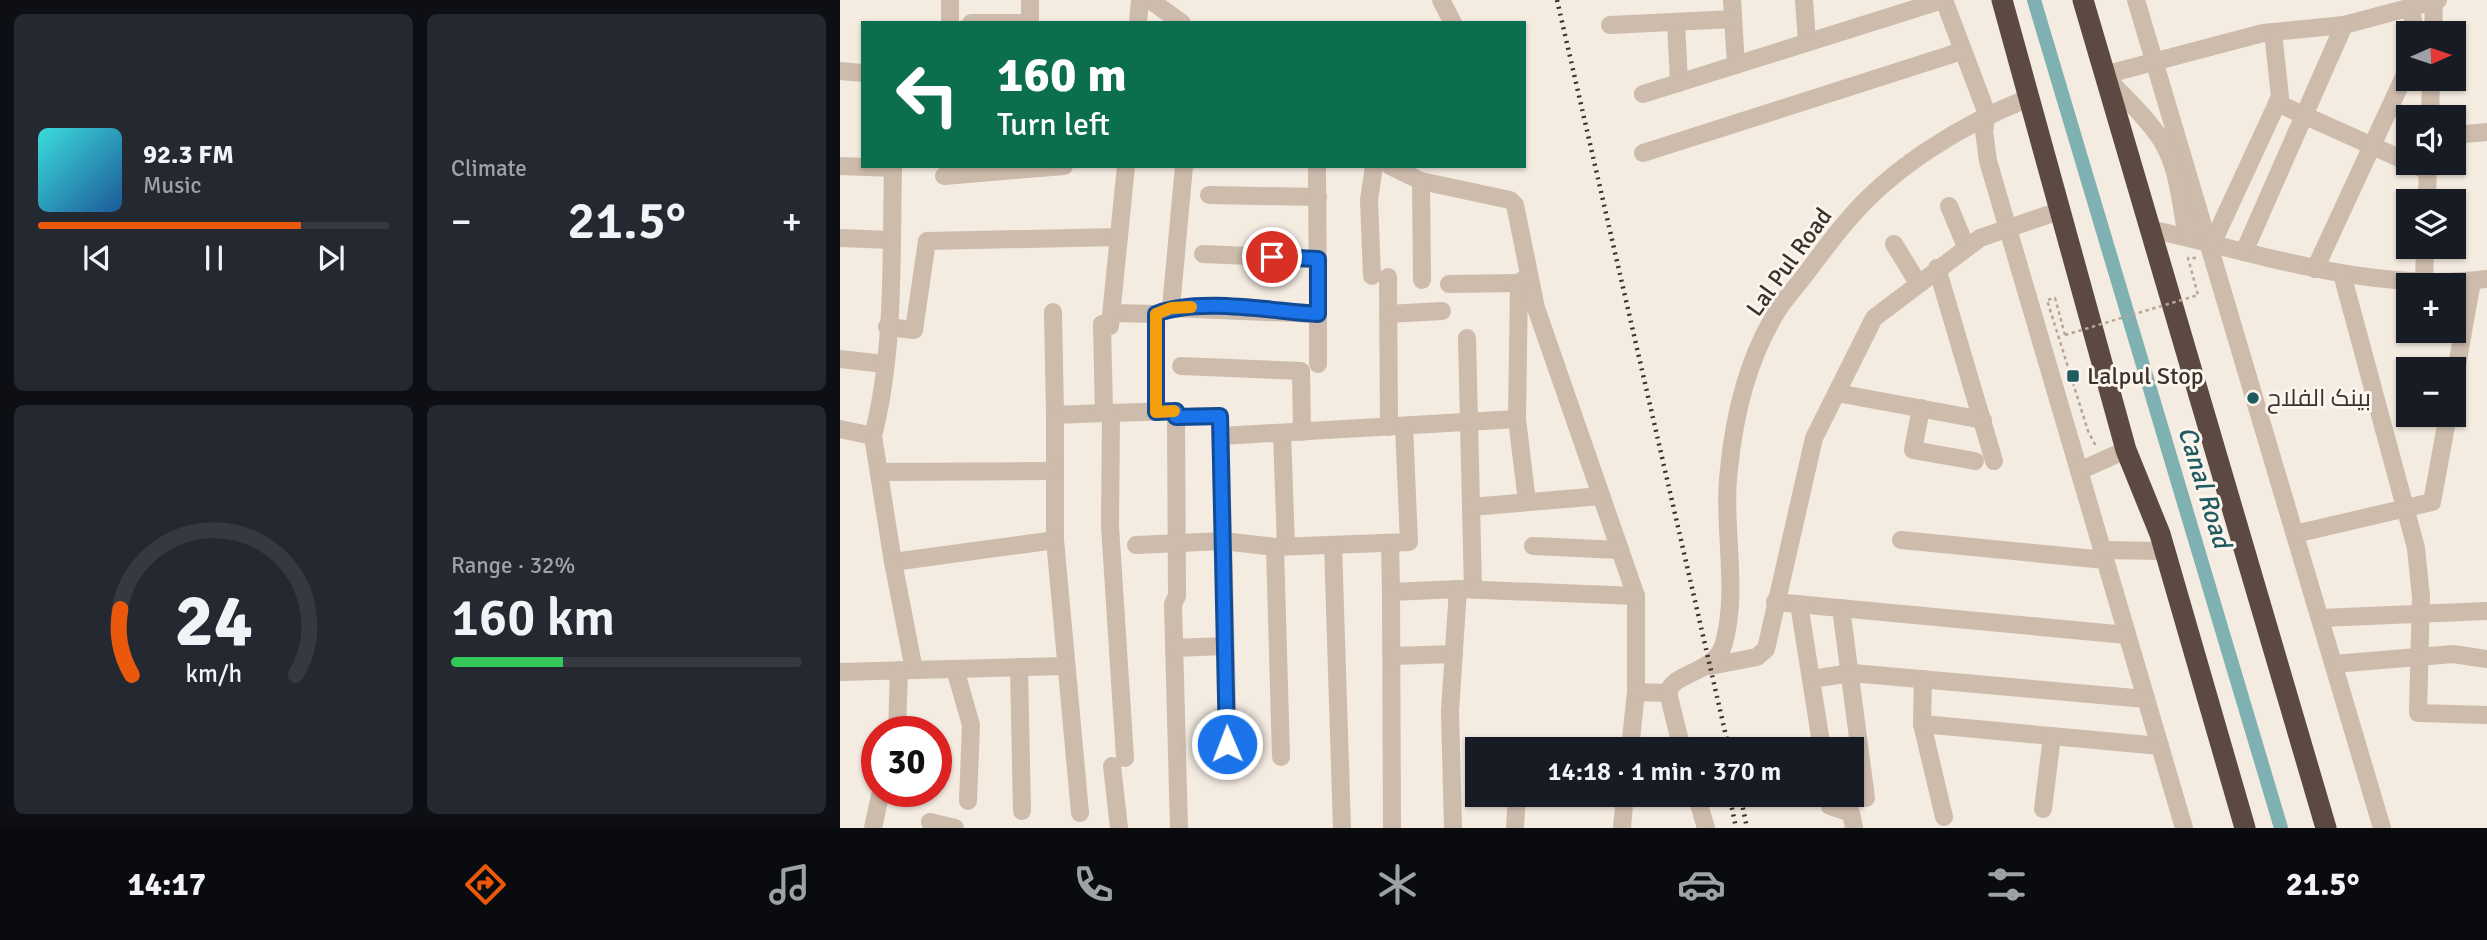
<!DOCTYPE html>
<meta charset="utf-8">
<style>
body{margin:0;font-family:Signika,Cairo,sans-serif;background:#242831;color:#f1f3f6;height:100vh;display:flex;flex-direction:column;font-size:26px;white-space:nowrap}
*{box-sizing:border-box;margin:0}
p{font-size:23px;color:#9ea1a6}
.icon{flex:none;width:38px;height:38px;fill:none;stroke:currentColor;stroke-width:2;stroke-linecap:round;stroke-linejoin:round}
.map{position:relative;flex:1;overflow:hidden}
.sheet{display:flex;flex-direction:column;gap:14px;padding:14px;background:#0d0f14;width:840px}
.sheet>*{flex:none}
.guide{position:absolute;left:21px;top:21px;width:665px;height:147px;border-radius:0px;box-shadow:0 2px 5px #0004;background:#0b6e4f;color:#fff;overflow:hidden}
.needle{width:46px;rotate:87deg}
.buttons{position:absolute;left:1556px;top:21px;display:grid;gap:14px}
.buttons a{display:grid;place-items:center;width:70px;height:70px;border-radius:0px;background:#171b24;box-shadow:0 2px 5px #0004;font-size:35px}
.speed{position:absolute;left:21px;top:716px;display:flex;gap:14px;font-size:35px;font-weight:700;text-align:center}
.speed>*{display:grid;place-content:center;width:91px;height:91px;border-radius:50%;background:#171b24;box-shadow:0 2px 5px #0004;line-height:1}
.speed .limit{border:10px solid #d22;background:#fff;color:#111}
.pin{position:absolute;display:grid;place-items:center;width:60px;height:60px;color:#fff;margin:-30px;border:4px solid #fff;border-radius:50%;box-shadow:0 2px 7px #0007}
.me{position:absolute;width:77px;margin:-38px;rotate:359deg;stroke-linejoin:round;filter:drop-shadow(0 0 5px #0008)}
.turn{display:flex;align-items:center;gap:24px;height:147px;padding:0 21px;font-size:32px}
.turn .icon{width:91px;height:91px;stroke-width:2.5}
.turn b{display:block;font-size:49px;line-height:60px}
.big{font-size:52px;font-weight:600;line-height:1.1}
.sheet .widget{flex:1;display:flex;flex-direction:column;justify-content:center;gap:10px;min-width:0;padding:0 24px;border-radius:10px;background:#242831}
.sheet .dial{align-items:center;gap:0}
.dial svg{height:182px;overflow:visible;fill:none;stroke:#363941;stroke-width:7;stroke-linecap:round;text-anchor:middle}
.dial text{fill:#f1f3f6;stroke:none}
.song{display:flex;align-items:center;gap:21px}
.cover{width:84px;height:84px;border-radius:10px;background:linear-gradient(135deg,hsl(180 70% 55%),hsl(210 70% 35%))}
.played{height:7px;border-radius:4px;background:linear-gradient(90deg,#ea580c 75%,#363941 75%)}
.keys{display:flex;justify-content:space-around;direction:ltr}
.heat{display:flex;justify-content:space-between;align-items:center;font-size:38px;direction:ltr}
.charge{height:10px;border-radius:5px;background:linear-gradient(90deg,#34c759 32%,#363941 0)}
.sheet .tiles{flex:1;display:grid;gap:14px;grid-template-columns:repeat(2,1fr)}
.trip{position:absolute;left:625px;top:737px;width:399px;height:70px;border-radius:0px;background:#171b24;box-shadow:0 2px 5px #0004;font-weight:600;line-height:70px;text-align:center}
.dock{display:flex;height:112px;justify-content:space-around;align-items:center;background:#090b0e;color:#9ea1a6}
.dock .icon{width:49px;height:49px}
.dock .current{color:#ea580c}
.dock b{font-size:32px;color:#f1f3f6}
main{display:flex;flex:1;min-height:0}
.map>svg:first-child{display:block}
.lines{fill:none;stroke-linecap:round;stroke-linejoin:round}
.canal{stroke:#7fb0b2;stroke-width:14}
.path{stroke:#b9a596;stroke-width:2.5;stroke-dasharray:3.5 3.5;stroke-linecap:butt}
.minor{stroke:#cdbbac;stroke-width:18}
.highway{stroke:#5c4a42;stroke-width:21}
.rail{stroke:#3b302b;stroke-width:4.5;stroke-dasharray:2 5;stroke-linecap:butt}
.path-bridge{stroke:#b9a596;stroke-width:2.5;stroke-dasharray:3.5 3.5;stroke-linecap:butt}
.route-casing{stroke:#114b97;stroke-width:18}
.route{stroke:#1a73e8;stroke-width:12}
.slow{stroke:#f59e0b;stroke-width:12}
.poi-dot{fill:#1f5a5e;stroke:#fbf5ee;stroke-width:2.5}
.labels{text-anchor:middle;stroke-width:6;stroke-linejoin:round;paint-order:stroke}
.street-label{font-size:24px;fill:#3b302b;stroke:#fbf5ee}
.poi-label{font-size:24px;fill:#3b302b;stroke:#fbf5ee;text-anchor:start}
.water-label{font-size:26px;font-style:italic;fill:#1f5a5e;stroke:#fbf5ee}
</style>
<main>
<section class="sheet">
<div class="tiles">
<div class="widget">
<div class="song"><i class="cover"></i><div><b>92.3 FM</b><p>Music</p></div></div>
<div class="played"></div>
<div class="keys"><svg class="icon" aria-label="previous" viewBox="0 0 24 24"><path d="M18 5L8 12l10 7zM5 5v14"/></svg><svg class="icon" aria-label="pause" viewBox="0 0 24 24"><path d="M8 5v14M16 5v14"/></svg><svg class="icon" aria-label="next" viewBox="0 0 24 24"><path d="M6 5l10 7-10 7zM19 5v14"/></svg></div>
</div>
<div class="widget"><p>Climate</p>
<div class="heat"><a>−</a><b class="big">21.5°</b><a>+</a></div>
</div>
<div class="widget dial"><svg viewBox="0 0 100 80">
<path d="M14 69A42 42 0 1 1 86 69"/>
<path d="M14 69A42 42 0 0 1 9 40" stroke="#ea580c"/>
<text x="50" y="56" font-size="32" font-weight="700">24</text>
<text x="50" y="72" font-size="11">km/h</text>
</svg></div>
<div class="widget"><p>Range · 32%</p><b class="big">160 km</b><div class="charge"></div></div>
</div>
</section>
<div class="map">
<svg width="1647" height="828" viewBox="0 0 1647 828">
<rect width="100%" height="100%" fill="#f4ebe1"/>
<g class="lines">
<polyline class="canal" points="1194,0 1441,828"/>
<g class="path">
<polyline points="1356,258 1348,258 1358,295"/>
<polyline points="1225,335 1215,298 1207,300 1248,431 1257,448"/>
</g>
<g class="minor">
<polyline points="110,0 110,23"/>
<polyline points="310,0 342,23"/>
<polyline points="601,0 613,23"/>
<polyline points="892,0 896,65"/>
<polyline points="964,0 967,42"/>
<polyline points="1104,0 1147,114 1144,131 1148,161 1344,828"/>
<polyline points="1296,0 1542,828"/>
<polyline points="1571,8 1575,33"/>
<polyline points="836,22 839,83"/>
<polyline points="131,23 190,23 190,0"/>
<polyline points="298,23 300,0"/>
<polyline points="770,25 893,19"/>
<polyline points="1593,33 1594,1"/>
<polyline points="0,71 23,73"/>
<polyline points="803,94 1103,0"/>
<polyline points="1437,103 1588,171"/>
<polyline points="1590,117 1591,79"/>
<polyline points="1614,135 1647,132"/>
<polyline points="803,153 1122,51"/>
<polyline points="0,166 53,168"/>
<polyline points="550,166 581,181 670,200 675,205 696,308 796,596 796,692 790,749"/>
<polyline points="104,176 224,166"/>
<polyline points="581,181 582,280"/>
<polyline points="369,195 478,197"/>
<polyline points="1587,201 1588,163"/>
<polyline points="1109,206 1126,247"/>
<path d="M1310,229C1422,254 1531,293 1647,279"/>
<path d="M1347,237C1341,206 1339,169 1322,141C1307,117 1283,96 1264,75L1423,33L1504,25L1598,0"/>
<polyline points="0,238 51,240"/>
<polyline points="1054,244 1078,283"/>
<polyline points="1372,244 1440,97 1433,32"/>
<polyline points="1404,252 1504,25"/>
<polyline points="363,254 478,259"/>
<polyline points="1097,268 1154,461"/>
<polyline points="1475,269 1568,68"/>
<polyline points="1502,274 1576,548 1581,597 1578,713 1647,715"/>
<polyline points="532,276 529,200 534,166"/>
<polyline points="548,277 549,427"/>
<polyline points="1584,283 1585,247"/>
<polyline points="609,284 679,283"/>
<polyline points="331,308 478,314 477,166"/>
<polyline points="213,312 215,415 264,413"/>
<polyline points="478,312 478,364"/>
<polyline points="272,313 316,314 331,308 344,166"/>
<polyline points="316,314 316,412"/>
<polyline points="548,314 602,311"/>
<polyline points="47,327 74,330 87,241 279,237"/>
<polyline points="627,338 633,589"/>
<polyline points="0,359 44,364"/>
<polyline points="341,366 461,371 462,432"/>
<polyline points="1614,383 1632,281"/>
<polyline points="997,393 1143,420"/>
<polyline points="1081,408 1073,450 1135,461"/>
<polyline points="271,413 336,411 336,417 380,416 388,744"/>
<polyline points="215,415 215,540 240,813"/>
<polyline points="336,417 337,596 333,604 339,828"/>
<polyline points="677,419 687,502"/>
<path d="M0,429L33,436C55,350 51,255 53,166"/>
<polyline points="442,433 446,546"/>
<polyline points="33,436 53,562 215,540"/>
<polyline points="381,436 677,419 679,283 688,276"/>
<polyline points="1239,471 1286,450"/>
<polyline points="39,472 213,471"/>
<polyline points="631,507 761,496"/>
<polyline points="1455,534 1592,502 1608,415"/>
<polyline points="1061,540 1265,560"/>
<polyline points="550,543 551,592 618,589 796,596"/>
<polyline points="296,545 383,541 435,547 569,542 564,426"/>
<polyline points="493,545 502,828"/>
<polyline points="693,546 780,550"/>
<polyline points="435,547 441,757"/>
<polyline points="1262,550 1324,551"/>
<polyline points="551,592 552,828"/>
<polyline points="935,602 1287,635"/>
<polyline points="959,604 982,749"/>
<polyline points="1001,608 1026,798"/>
<polyline points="1480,618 1647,611"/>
<polyline points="334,648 385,646"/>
<polyline points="552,656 614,654"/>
<polyline points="1494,664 1613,654 1647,659"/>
<polyline points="870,666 917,657 926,649 974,438 1034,318 1140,238 1219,211"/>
<polyline points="179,667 182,811"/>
<polyline points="115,669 131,725 128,801"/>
<polyline points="74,670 226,666"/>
<polyline points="0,672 74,670 53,562"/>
<polyline points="971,679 1012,673 1306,699"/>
<polyline points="1083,679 1082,724 1104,817"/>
<path d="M796,692L828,693C833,671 876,674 884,643C899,588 882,526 889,469C894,418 907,363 933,318C942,301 957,286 968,271C981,254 993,237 1007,221C1052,167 1124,123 1189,98"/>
<polyline points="828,693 842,749"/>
<polyline points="1082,724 1320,746"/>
<polyline points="57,732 59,670"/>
<polyline points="285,758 270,526 271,413 264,413 262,324 270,326 286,166"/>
<polyline points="272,766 279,828"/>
<polyline points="856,794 866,828"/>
<polyline points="988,794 990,806 1011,813 1014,828"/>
<polyline points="1203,809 1212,736"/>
<polyline points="90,822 115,828"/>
<polyline points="33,828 41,791"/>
<polyline points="613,828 610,711 618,589"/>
<polyline points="675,828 677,794"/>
<polyline points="782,828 785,794"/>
</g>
<g class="highway">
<polyline points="1162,0 1286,450 1320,534 1405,828"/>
<polyline points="1243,0 1486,828"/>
</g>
<g class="rail">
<polyline points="717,0 889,749"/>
<polyline points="889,794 896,828"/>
<polyline points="900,794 907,828"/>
</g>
<polyline class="path-bridge" points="1225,335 1358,295"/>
</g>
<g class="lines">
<defs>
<path id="route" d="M387,744L380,416L336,417V411L316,412V314C359,297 431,311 478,314V259L432,257"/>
</defs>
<use href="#route" class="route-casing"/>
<use href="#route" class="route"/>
<polyline class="slow" points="334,411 316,412 316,314 331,308 351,307"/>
</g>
<g class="poi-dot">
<rect x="1226" y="369" width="14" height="14" rx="3.5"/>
<circle cx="1413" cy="398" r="7"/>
</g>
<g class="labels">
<g class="street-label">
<text transform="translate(949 262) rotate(-54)" y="8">Lal Pul Road</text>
</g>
<g class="poi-label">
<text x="1247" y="384">Lalpul Stop</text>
<text x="1427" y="406">بینک الفلاح</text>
</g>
<g class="water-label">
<text transform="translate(1365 487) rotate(73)" y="9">Canal Road</text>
</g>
</g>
</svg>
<div class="buttons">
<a><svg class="needle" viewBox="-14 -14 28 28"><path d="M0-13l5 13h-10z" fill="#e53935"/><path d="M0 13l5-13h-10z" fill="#9ea1a6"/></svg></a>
<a><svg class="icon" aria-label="sound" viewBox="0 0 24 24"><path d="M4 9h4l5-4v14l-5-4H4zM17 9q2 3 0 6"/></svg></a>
<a><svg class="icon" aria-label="layers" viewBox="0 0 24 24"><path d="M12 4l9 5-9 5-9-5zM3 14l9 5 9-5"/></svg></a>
<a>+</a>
<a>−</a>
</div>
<div class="speed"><div class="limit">30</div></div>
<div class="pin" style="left:432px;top:257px;background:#d93025"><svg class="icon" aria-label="arrive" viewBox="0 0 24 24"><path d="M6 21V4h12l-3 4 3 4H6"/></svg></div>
<svg class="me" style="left:387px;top:744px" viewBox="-20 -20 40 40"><circle r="17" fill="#1a73e8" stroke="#fff" stroke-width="3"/><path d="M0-11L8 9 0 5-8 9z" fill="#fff"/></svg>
<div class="trip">14:18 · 1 min · 370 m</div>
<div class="guide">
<div class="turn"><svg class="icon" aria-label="left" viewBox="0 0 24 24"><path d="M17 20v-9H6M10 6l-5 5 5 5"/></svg><div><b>160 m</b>Turn left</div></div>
</div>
</div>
</main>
<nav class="dock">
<b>14:17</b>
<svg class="icon current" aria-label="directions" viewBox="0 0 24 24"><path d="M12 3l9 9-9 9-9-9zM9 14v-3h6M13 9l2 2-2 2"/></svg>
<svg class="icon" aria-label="music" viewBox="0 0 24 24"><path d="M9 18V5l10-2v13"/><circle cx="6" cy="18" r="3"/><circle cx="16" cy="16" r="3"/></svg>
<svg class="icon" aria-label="phone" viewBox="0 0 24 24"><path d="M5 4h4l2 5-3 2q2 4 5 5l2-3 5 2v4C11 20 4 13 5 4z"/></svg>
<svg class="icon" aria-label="climate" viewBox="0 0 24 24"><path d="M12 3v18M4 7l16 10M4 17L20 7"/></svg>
<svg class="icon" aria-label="car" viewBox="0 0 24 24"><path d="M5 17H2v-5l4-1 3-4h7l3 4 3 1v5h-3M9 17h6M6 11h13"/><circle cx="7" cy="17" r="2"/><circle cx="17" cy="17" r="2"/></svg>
<svg class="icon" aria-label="filters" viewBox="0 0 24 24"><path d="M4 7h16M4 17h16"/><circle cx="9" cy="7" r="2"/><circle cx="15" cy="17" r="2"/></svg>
<b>21.5°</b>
</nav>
